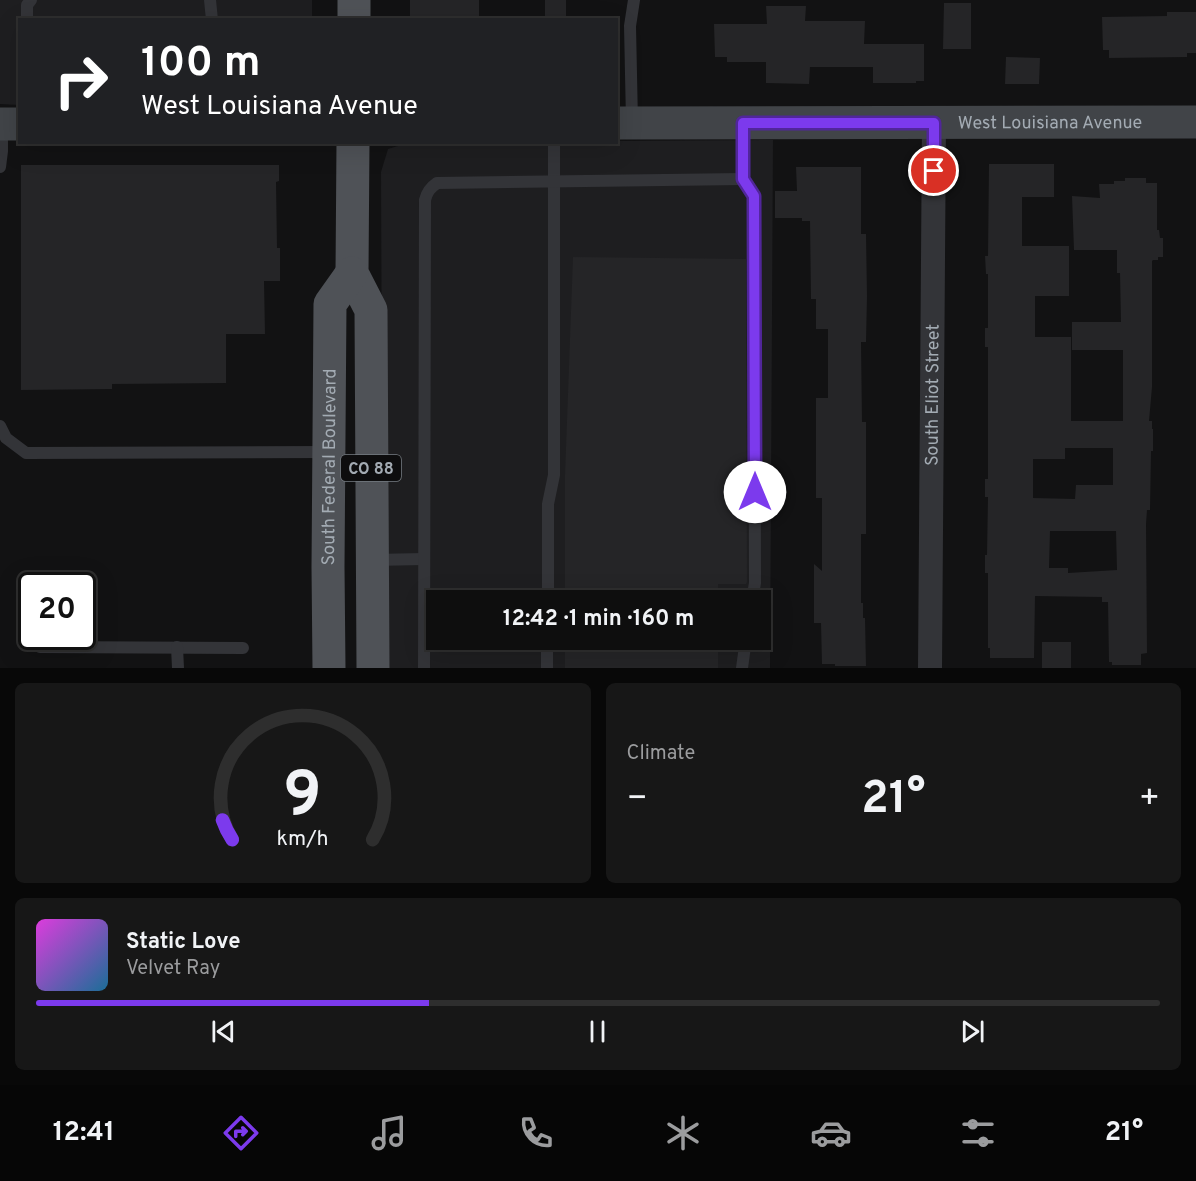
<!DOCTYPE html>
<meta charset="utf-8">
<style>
body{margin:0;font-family:Overpass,sans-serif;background:#171717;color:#f1f3f6;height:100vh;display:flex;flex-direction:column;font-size:22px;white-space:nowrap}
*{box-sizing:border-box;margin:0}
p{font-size:20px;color:#9b9c9e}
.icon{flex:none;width:33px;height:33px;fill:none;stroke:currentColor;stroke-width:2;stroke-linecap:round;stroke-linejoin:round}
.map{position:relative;height:668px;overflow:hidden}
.side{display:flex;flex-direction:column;gap:15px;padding:15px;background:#080808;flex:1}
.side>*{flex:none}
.banner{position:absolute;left:18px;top:18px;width:600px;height:126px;border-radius:0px;box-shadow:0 6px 24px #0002,0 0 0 2px #2e2e2e;background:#202124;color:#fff;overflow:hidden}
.speed{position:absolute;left:18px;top:572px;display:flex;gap:12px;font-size:30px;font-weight:700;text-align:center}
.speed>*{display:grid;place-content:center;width:78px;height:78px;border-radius:50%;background:#0e0e0e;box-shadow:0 6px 24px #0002,0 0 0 2px #2e2e2e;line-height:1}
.speed .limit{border:3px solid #111;border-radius:9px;background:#fff;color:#111}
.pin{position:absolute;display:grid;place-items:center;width:51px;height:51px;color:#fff;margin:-26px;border:3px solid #fff;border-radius:50%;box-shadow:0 2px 6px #0007}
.me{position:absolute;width:66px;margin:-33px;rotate:0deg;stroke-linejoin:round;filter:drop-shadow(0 0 4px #0008)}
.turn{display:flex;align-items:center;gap:21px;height:126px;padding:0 24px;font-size:27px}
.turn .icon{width:78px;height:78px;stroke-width:2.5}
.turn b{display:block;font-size:42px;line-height:51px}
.big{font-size:45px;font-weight:700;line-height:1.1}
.side .tile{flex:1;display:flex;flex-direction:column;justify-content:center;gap:9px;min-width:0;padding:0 21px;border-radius:9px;background:#171717}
.side .dial{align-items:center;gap:0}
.dial svg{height:156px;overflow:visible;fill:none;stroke:#2e2e2e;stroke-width:7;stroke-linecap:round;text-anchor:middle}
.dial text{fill:#f1f3f6;stroke:none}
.song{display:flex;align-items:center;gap:18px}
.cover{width:72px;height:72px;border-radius:9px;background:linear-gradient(135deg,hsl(300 70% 55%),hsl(200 70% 35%))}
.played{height:6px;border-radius:3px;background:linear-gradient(90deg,#7c3aed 35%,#2e2e2e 35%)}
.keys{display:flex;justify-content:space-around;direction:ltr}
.heat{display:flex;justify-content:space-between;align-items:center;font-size:33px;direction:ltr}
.side .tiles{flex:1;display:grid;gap:15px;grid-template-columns:1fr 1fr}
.tile:last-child{grid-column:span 2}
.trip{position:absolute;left:426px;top:590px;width:345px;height:60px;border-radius:0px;background:#0e0e0e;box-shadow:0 6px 24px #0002,0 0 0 2px #2e2e2e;font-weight:700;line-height:60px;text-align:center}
.tab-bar{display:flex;height:96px;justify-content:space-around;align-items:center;background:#060606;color:#9b9c9e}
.tab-bar .icon{width:42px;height:42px}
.tab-bar .current{color:#7c3aed}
.tab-bar b{font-size:27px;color:#f1f3f6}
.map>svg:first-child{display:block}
.built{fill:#1e1e20;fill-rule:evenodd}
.building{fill:#252527;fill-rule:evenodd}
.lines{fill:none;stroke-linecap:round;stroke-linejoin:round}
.lane{stroke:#333438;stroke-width:12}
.street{stroke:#333438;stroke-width:24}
.secondary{stroke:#414448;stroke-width:33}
.primary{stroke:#4f5257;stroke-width:33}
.route-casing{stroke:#51269a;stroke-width:15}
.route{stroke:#7c3aed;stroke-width:10}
.labels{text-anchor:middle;stroke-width:6;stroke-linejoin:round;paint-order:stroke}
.shield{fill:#0d0d0e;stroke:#767c82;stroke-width:1.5}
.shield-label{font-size:16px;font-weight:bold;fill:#a3abb3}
.street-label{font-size:18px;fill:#a3abb3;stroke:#0d0d0e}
</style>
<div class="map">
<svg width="1196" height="668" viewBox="0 0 1196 668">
<rect width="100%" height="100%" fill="#121213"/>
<g class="built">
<polygon points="0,0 312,0 312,19 20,20 19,105 0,104"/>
<path d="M773,140L770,668H383L381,172L388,149L408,143L616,142L617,141ZM436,600H760V639H436Z"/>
</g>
<g class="building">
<rect x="410" y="0" width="69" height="20"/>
<rect x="545" y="0" width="21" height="20"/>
<polygon points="944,3 971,3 971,49 943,49"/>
<polygon points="766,6 806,6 805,21 865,21 864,44 924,44 924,81 916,81 916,83 873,83 873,67 810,67 809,84 766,83 766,62 727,62 727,57 715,57 714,24 767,24"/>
<polygon points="1167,12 1196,12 1196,53 1187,53 1187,57 1109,58 1109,50 1103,50 1102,17 1167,16"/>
<polygon points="1006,57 1040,58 1039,84 1005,84"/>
<path d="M989,164H1054V197H1022V246H1069V296H1035V337H1071V421H1123V350H1072V322H1121L1120,273H1117V250H1074L1072,196L1100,198L1099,184H1114V181H1125V178H1146V183H1157V230H1159L1160,238H1163V257H1158V260H1153L1152,261V387L1149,421H1152V429H1153V451H1151L1150,510H1147L1146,524L1147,653L1141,654V665H1112V662H1109L1108,602H1102V597L1035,596L1034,658H990V648H988V573H985V555H987L988,497H985V479H988V347H985V328H988V274H986L985,256H988ZM1065,448H1113V485H1076L1075,499L1033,498V459H1065ZM1050,531H1116L1117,570L1068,573V568H1049Z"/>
<polygon points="21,165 279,165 279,181 276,182 277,248 280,248 280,281 264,281 265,334 226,334 226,383 112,384 112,389 21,390"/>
<polygon points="796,167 861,167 861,234 866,234 867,296 866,342 861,342 862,422 866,422 866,534 861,534 861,603 863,603 863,618 865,618 866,666 835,666 835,664 822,664 821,623 814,623 814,564 822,571 822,498 816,498 816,398 828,398 828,329 816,329 816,299 811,299 810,221 802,221 802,218 775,218 775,191 797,191"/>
<polygon points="573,257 746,259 747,582 746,584 718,584 718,600 565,600 565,475"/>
<rect x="565" y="639" width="153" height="29"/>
<rect x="1042" y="642" width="29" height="26"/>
</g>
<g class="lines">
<g class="lane">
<polyline points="210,0 212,20"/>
<polyline points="27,20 27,5 31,0"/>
<polyline points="632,122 630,26 634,0"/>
<polyline points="743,125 743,179 754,196 755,583 752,600"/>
<polyline points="0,167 2,151 2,126"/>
<polyline points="0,426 6,438 26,453 329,452"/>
<polyline points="373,560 424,559"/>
<polyline points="548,600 548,504 554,475 554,142"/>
<polyline points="40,647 243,648"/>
<polyline points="177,647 178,668"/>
<path d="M424,668L425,200C427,192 430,188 437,183L743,179"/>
<polyline points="547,668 547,639"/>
<polyline points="742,668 746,639"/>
</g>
<path class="street" id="s1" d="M930,668L934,123"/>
<g class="secondary">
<path id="s2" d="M616,123L1196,122"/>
<polyline points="0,124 20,124"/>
</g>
<g class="primary">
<polyline points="354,0 354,20"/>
<polyline points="353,142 352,273 371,310 373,668"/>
<path id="s3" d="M329,668L328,567L330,304L352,273"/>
</g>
</g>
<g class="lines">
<defs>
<polyline id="route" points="755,492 754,196 743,179 743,123 934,123 934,171"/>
</defs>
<use href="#route" class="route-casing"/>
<use href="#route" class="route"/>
</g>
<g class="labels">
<rect class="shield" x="341" y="455" width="60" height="26" rx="4.5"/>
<g class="shield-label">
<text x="371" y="474">CO 88</text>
</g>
<g class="street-label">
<text dy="6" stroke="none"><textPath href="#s2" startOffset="434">West Louisiana Avenue</textPath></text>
<text dy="6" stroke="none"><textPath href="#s1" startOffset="273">South Eliot Street</textPath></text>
<text dy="6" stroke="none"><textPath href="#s3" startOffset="201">South Federal Boulevard</textPath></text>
</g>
</g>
</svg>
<div class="speed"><div class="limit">20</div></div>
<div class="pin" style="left:934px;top:171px;background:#d93025"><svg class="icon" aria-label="arrive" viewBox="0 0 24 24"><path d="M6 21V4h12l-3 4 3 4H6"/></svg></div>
<svg class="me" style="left:755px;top:492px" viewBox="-20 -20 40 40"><circle r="19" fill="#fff"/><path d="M0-13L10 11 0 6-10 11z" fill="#7c3aed"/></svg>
<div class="trip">12:42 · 1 min · 160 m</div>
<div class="banner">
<div class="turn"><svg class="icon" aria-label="right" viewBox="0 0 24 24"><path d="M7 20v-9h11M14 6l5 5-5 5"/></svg><div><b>100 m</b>West Louisiana Avenue</div></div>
</div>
</div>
<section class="side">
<div class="tiles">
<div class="tile dial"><svg viewBox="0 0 100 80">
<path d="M14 69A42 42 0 1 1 86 69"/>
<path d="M14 69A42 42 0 0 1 9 59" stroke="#7c3aed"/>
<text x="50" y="56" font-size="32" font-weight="700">9</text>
<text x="50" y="72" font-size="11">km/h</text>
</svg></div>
<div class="tile"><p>Climate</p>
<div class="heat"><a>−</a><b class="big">21°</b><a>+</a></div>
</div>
<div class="tile">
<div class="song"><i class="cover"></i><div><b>Static Love</b><p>Velvet Ray</p></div></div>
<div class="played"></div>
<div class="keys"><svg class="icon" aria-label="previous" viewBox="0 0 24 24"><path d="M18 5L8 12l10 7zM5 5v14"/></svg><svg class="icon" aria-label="pause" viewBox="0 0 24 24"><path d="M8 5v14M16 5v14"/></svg><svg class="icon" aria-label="next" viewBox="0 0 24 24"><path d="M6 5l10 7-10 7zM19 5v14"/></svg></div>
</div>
</div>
</section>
<nav class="tab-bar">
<b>12:41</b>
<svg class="icon current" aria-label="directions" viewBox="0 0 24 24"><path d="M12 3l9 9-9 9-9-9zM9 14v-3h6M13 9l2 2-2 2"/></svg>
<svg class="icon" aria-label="music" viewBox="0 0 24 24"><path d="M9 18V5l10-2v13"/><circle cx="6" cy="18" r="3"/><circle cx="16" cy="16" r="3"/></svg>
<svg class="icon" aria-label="phone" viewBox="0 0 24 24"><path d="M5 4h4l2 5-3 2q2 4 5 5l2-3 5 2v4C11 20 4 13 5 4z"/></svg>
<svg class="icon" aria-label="climate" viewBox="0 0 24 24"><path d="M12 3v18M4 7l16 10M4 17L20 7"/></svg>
<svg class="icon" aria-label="car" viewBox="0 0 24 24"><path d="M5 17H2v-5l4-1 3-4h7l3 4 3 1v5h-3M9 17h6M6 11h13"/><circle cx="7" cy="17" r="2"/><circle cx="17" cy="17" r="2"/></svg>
<svg class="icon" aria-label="filters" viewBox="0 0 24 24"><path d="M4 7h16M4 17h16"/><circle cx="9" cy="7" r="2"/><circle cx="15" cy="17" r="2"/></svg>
<b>21°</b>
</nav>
